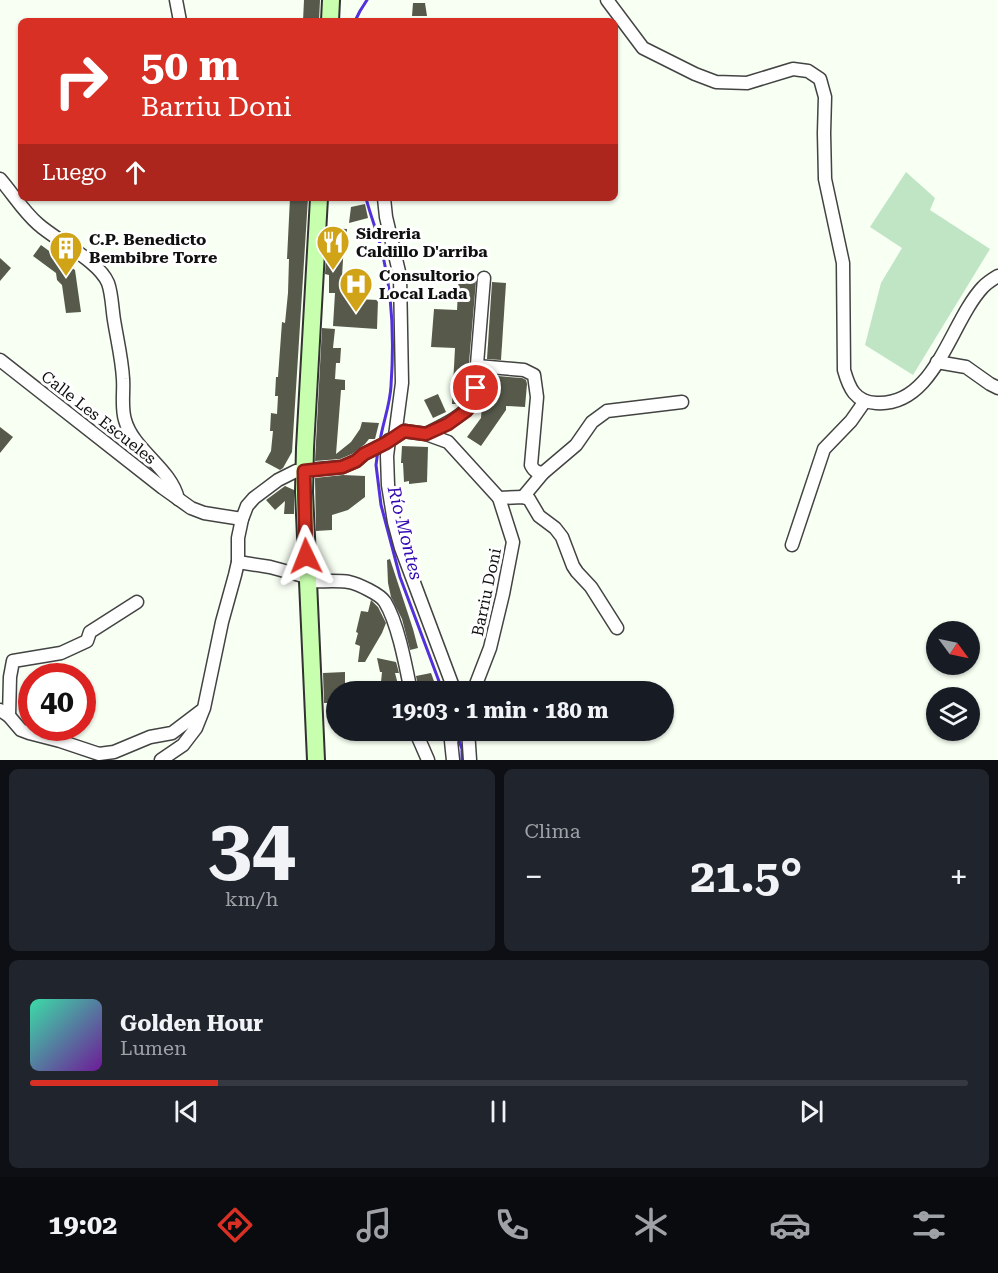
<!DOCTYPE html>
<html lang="es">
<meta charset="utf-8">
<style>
body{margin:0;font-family:"Roboto Serif",serif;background:#20242c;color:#f1f3f6;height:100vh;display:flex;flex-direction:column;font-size:22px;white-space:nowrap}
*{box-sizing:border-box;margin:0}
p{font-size:20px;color:#9ea1a6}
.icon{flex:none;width:33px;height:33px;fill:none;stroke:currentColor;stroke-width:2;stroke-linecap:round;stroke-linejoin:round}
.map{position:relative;height:760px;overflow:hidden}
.sheet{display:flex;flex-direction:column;gap:9px;padding:9px;background:#0d0f14;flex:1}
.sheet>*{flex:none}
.top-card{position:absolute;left:18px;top:18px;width:600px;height:183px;border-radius:9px;box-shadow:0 2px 4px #0004;background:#d93025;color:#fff;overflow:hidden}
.needle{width:39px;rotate:123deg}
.buttons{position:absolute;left:926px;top:621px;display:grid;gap:12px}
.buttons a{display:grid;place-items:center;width:54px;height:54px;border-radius:50%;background:#171b24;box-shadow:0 2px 4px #0004;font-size:30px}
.speed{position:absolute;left:18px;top:663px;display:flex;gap:12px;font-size:30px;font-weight:700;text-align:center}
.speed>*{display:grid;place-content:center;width:78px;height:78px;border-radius:50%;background:#171b24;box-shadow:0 2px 4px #0004;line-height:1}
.speed .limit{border:9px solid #d22;background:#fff;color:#111}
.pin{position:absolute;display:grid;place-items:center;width:51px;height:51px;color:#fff;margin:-26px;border:3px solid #fff;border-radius:50%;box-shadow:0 2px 6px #0007}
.me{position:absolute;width:66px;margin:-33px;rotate:358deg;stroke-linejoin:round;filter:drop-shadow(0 0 4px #0008)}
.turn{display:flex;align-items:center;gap:21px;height:126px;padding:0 24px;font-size:27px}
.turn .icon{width:78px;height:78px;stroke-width:2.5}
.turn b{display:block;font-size:42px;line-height:51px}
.then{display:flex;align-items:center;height:57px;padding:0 24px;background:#0003;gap:12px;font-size:22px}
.big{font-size:45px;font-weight:700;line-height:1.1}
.sheet .card{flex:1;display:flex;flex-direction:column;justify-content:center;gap:9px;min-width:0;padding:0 21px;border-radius:9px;background:#20242c}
.sheet .dial{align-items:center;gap:0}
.dial b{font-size:78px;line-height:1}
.song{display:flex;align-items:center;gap:18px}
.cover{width:72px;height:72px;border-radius:9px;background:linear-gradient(135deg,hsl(160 70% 55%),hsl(280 70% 35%))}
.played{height:6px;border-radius:3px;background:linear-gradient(90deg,#d93025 20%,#363941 20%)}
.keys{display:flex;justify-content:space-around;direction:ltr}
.heat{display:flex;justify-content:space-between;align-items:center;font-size:33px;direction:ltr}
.sheet .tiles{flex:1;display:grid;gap:9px;grid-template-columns:1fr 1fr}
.card:last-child{grid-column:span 2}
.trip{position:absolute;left:326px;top:681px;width:348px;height:60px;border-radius:30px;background:#171b24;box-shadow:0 2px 4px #0004;font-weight:700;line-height:60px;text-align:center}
.tab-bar{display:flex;height:96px;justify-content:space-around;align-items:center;background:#090b0e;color:#9ea1a6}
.tab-bar .icon{width:42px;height:42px}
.tab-bar .on{color:#d93025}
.tab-bar b{font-size:27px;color:#f1f3f6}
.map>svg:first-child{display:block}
.cemetery{fill:#c0e5c5}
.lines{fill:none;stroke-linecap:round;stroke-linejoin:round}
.stream{stroke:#5330dc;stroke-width:3}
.building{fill:#575a4b}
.street-casing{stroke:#434343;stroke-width:15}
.secondary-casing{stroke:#323232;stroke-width:20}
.street{stroke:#fff;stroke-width:12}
.secondary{stroke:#c7ffae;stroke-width:16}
.route-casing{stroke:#8d1f18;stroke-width:15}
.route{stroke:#d93025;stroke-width:10}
.labels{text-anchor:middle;stroke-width:6;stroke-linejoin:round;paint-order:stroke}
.poi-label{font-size:16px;font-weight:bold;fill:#101010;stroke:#fff;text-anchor:start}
.street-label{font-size:16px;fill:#101010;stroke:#fff}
.water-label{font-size:18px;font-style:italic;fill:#3209b2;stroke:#fff}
</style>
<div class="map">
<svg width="998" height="760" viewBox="0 0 998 760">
<rect width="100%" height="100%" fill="#f8fff3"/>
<polygon class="cemetery" points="906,172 935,198 930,210 990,249 913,375 865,345 881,283 902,248 870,227"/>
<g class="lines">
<g class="stream">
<polyline points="355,21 360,11 367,0"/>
<path d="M366,198C371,218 379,236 383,256C393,298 394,343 391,386C390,405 383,422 380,441"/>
<polyline points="378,450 376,465 381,505 400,577 443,692"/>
<polyline points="458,738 462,749 462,760"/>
</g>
</g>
<g class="building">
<polygon points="304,0 320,0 319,21 303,21"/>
<polygon points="413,3 425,3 427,16 412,16"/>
<polygon points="290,198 308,198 292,452 283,468 280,470 265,462 271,451 273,431 270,431 271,413 277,414 278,396 275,396 276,377 278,377 282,322 285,323 288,293 289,259 287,259"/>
<polygon points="365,204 368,218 349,223 351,207"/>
<polygon points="328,228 347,229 346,244 344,244 342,276 356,276 356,299 378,300 377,329 333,326 335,293 329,293 329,275 325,274"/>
<polygon points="41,245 75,270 81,312 66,313 62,285 57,280 56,273 33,256"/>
<polygon points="0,258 11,268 0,281"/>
<polygon points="459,272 475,273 474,281 476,281 466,398 460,404 452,404 455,348 431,347 434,309 457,310"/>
<polygon points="492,282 506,283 501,360 487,359"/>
<polygon points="322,328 335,329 333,348 341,348 340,363 336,363 335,379 345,380 345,390 341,390 336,454 351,442 360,429 362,422 379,423 375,439 369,439 365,444 352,454 340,459 315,461"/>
<polygon points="484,375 522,378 526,380 527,384 525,407 506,406 506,410 481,446 467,437 481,418"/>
<polygon points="438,394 446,412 433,418 424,400"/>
<polygon points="0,427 13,437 0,453"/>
<polygon points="402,446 428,447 427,482 409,484 409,481 404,482 403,463 401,463"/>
<polygon points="343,475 365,476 365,497 348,510 332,515 332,530 316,531 315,478"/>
<polygon points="285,486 294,490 294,514 284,514 285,501 275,510 266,500"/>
<polygon points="390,559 413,629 418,648 410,650 402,619 391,597 388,583 387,560"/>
<polygon points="371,600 378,607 386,623 382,633 365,662 358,662 360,646 355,644 358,633 356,632 361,611 368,612"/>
<polygon points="377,658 396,662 399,673 395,673 400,692 380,692 382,672 380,672"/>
<polygon points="345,672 345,684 365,687 364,692 336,692 336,703 324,703 323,673"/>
<polygon points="431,673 438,692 419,692 416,676"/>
</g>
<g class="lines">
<defs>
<g id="street">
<polyline points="176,0 180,21"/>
<path d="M607,0L643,48L695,74L716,82L747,83L793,69L808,71L820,79L825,97L824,133L825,179L843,263L844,370C849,388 855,402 876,403C935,407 950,322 983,287C987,283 993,279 998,276"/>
<path d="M0,179C13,194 23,211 38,224C57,241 99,261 108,283C112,294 112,308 114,320C117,339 122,359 123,379C124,392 121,407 125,420C133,450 171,468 178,499"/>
<polyline points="384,198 386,217 400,276 402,383 395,436"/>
<polyline points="0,360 163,488 191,508 204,513 242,519"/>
<polyline points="937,362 966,367 990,384 998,388"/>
<path d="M477,366L524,370L534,375L537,397L531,465C534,471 536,472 543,473"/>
<path d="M426,434C444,425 462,417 474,401L484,278"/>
<polyline points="389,440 387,456 388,485 394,522 401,548 455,692"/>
<polyline points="523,497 543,473 576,445 592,422 607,411 682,402"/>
<polyline points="499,498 523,497 529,499 539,516 555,528 562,537 573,566 577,572 591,587 617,628"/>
<polyline points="792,545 824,449 851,421 865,401"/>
<polyline points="238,562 270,567 307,577"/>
<path d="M307,581C319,582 337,580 349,582C358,584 380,594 385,602C398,623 406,667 411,692"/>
<polyline points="0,710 9,716 21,730 29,733 60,741 99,754 114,752 150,737 172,733 201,711"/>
<polyline points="9,716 10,677 13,661 61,653 87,641 90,632 137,602"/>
<polyline points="417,730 418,737 428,760"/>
<polyline points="468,730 470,760"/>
<polyline points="161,760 183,745 196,728 204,708 222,622 235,575 238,562 238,538 242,519 247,506 254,498 278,480 296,471 342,467 356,461 364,454 386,443 404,431 426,434 448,442 499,498 513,542 503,594 490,648 473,692"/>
<polyline points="453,760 451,741 457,730"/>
</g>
<g id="secondary">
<polyline points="330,21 331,0"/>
<polyline points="316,760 304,492 305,448 319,198"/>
</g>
</defs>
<use href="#street" class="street-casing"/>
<use href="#secondary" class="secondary-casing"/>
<use href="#street" class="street"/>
<use href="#secondary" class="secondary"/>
</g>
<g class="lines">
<defs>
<polyline id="route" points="306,556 304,471 342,467 356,461 364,454 386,443 404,431 426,434 448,424 466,411 474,401 476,388"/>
</defs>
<use href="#route" class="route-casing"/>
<use href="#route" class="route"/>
</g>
<defs>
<symbol id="restaurant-pin" viewBox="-11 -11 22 30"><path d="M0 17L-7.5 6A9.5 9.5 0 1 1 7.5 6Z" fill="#d1a417" stroke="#fff"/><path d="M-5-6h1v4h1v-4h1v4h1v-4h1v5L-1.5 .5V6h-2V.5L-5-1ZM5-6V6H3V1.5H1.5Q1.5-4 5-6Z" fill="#fff"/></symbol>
<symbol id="building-pin" viewBox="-11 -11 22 30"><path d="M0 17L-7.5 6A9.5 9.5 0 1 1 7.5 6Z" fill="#d1a417" stroke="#fff"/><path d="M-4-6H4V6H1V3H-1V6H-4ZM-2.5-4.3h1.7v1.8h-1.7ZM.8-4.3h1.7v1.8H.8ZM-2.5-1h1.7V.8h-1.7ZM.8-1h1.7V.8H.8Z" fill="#fff"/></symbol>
<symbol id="hospital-pin" viewBox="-11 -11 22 30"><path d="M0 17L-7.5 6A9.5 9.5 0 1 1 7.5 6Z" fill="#d1a417" stroke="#fff"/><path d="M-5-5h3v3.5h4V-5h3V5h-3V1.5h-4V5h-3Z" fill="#fff"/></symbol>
</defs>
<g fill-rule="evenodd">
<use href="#restaurant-pin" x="314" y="223" width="38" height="52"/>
<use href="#building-pin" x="47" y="229" width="38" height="52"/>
<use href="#hospital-pin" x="337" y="265" width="38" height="52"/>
</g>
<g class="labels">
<g class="poi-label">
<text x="356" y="239">Sidreria<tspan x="356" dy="18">Caldillo D'arriba</tspan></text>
<text x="89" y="245">C.P. Benedicto<tspan x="89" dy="18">Bembibre Torre</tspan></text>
<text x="379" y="281">Consultorio<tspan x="379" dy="18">Local Lada</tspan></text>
</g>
<g class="street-label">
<text transform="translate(99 417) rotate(38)" y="6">Calle Les Escueles</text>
<text transform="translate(486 592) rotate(-78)" y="6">Barriu Doni</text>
</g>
<g class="water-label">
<text transform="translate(405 533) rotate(76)" y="6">Río Montes</text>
</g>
</g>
</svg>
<div class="buttons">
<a><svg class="needle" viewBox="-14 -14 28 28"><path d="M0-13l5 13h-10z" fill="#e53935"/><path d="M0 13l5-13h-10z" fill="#9ea1a6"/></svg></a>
<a><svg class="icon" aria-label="layers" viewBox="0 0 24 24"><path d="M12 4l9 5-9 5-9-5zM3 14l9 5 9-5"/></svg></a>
</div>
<div class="speed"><div class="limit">40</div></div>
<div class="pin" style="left:476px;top:388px;background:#d93025"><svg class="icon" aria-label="arrive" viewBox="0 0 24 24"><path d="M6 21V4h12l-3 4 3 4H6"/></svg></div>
<svg class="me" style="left:306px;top:556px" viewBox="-20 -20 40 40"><path d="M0-17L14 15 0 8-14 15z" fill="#d93025" stroke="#fff" stroke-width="4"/></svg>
<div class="trip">19:03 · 1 min · 180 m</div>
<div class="top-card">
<div class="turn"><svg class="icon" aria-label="right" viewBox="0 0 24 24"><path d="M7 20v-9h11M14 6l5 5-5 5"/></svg><div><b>50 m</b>Barriu Doni</div></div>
<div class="then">Luego<svg class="icon" aria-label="ahead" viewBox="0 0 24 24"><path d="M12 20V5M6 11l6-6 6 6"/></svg></div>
</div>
</div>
<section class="sheet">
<div class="tiles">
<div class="card dial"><b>34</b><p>km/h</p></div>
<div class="card"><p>Clima</p>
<div class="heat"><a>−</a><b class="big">21.5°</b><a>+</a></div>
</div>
<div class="card">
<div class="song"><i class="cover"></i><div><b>Golden Hour</b><p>Lumen</p></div></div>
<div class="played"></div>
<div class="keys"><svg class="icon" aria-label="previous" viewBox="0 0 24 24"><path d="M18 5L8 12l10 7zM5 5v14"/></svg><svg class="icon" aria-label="pause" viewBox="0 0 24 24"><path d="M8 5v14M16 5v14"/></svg><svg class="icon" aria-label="next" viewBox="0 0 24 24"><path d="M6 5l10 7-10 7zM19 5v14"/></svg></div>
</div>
</div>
</section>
<nav class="tab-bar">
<b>19:02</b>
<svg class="icon on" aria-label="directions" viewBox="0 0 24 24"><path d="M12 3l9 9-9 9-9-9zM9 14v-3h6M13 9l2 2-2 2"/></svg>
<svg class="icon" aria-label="music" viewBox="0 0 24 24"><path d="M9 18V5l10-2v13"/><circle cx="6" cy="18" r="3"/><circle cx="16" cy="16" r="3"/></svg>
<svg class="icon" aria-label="phone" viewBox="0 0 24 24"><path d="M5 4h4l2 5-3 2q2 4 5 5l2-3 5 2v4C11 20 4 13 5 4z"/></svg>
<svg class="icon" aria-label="climate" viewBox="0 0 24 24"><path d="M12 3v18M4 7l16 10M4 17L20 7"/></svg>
<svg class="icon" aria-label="car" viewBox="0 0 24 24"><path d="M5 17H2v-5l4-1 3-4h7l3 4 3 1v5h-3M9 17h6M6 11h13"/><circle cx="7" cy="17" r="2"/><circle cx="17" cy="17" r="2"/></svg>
<svg class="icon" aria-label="filters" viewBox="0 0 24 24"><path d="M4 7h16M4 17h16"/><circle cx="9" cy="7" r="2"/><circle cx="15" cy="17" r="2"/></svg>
</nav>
